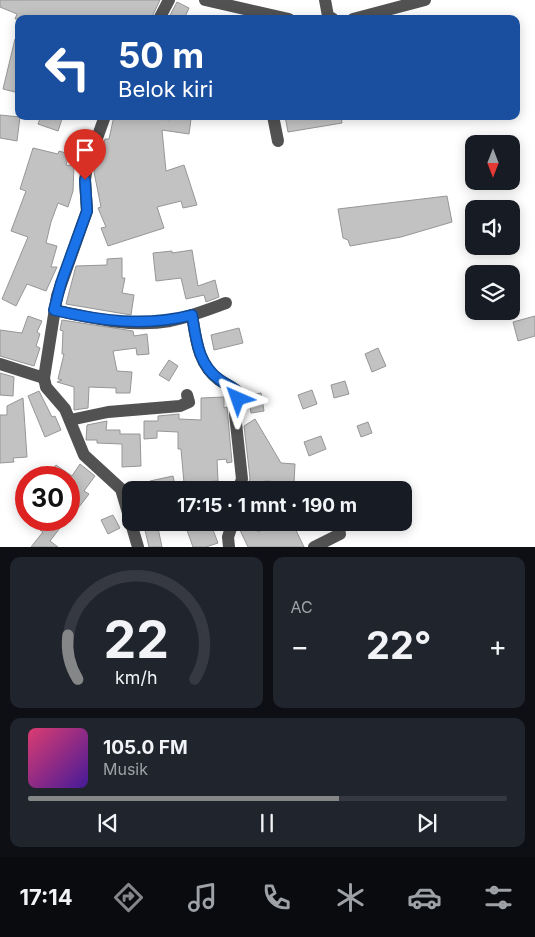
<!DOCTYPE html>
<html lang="id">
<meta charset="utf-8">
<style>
body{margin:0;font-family:Inter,sans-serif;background:#20242c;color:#f1f3f6;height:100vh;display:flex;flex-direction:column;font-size:19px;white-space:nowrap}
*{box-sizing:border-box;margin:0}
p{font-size:16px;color:#9ea1a6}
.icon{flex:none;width:28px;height:28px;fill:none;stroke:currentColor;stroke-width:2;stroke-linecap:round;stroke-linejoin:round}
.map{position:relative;height:547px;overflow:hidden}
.details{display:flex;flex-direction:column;gap:10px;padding:10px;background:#0d0f14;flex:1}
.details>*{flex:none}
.guide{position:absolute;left:15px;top:15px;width:505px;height:105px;border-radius:10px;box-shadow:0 2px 12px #0003;background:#1a4fa0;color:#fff;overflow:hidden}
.needle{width:32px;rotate:180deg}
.buttons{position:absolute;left:465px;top:135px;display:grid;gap:10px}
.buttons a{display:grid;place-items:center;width:55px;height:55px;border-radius:10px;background:#171b24;box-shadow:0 2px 12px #0003;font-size:25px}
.speed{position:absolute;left:15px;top:466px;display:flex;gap:10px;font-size:25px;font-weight:700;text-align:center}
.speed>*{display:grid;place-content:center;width:65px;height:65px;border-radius:50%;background:#171b24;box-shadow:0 2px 12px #0003;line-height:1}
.speed .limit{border:8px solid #d22;background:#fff;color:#111}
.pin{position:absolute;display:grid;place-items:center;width:42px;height:42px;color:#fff;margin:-51px -21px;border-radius:50% 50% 50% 0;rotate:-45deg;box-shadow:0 0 5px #0007}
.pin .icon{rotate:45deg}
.me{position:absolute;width:55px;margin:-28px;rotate:317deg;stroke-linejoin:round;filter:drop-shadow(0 0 4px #0008)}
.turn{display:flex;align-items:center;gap:18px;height:105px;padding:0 20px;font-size:22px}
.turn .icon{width:65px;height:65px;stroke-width:2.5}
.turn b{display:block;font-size:35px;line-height:42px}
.big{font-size:38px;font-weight:700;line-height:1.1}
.details .widget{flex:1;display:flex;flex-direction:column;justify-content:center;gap:8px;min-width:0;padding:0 18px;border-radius:10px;background:#20242c}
.details .dial{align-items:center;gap:0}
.dial svg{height:130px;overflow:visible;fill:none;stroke:#363941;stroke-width:7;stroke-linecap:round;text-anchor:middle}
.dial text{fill:#f1f3f6;stroke:none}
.song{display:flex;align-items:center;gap:15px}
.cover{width:60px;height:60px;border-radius:8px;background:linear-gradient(135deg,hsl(340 70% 55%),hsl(260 70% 35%))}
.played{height:5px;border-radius:2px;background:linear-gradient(90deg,#858687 65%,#363941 65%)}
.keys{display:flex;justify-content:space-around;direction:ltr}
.heat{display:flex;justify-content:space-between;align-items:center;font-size:28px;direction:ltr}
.details .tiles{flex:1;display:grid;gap:10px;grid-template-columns:1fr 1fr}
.widget:last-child{grid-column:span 2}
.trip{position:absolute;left:122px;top:481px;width:290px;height:50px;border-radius:10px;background:#171b24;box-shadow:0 2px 12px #0003;font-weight:700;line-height:50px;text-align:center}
.tab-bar{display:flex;height:80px;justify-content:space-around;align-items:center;background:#090b0e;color:#9ea1a6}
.tab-bar .icon{width:35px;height:35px}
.tab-bar .selected{color:#858687}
.tab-bar b{font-size:22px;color:#f1f3f6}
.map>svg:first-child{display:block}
.building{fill:#c2c2c2;stroke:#969696}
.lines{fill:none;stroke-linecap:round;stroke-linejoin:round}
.minor{stroke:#525252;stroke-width:12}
.route-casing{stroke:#114b97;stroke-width:12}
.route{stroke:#1a73e8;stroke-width:9}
</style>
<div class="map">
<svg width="535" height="547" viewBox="0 0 535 547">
<rect width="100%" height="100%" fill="#fff"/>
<g class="building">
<polygon points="0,0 160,0 151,19 15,19 17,14 0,7"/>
<polygon points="177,2 189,8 184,19 168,19"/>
<polygon points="15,39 19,39 19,93 3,89"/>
<polygon points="0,115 20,117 17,141 0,138"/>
<polygon points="41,116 63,116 58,131 38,124"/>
<polygon points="114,116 150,116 169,120 170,116 174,116 191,119 189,134 162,130 166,171 184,165 197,205 183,208 181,201 157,207 164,228 108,246 101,228 106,227 98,208 101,207 94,172 105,139 109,139"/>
<polygon points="285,116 341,116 342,123 288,132"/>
<polygon points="33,148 58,154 59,151 69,154 66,165 74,166 73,191 68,207 58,203 51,222 46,243 57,246 51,267 57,267 46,291 27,284 16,306 2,299 28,237 11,231 26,191 20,189"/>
<polygon points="447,196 452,222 401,237 350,246 348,240 343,238 338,209"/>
<polygon points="192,250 198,286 215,280 219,297 206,302 204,295 186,299 181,278 156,281 153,253 172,251 172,253"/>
<polygon points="122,258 122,278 125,278 122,293 134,295 131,315 66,304 76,266 107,265 107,259"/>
<polygon points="28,316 42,321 37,332 40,334 36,346 40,348 34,366 0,356 0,330 22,333"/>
<polygon points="535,316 535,336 518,341 513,322"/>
<polygon points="62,320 133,331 134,336 147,334 149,354 137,355 136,348 113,351 117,371 132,372 130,393 116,393 116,388 89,387 88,408 74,410 74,387 57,382 62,380 58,379 64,354 62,354 63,331 60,330"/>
<polygon points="239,328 243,343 214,350 211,335"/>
<polygon points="378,348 386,366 372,372 365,354"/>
<polygon points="169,360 178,366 169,381 159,375"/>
<polygon points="0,373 14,377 13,396 0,395"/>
<polygon points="345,381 349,394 334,398 331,385"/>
<polygon points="312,390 317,404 303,409 298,395"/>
<polygon points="39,391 52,417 55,416 61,430 45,437 28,396"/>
<polygon points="261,393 264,411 251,413 248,395"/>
<polygon points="224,397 224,408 227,407 232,462 227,463 226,459 217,460 218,481 184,483 181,449 178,449 178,432 157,431 157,438 144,439 144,421 158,421 158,416 179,414 179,419 201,420 201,398"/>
<polygon points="23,398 27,457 13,458 14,462 0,463 0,415 7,415 7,406"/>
<polygon points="255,419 281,463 295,464 294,483 265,481 265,490 247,490 250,478 244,426"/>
<polygon points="107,421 106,430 120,430 120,434 140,434 141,466 122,467 122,444 97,443 97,440 86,440 87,425"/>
<polygon points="368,422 372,433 361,437 357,426"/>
<polygon points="321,436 326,449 309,456 304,442"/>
<polygon points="80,464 95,476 84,491 89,494 69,520 69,480 71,478 47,478 56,465 72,476"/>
<polygon points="173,476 176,490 152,490 150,481"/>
<polygon points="113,515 120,528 108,534 101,520"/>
<polygon points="46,520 66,520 50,541 58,547 31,547 43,532 40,530"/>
<polygon points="184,522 210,522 218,543 206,547 193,547"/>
<polygon points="241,522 256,522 258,532 271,525 273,529 292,522 304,547 248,547 239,528"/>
<polygon points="158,528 162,547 149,547 145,530"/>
</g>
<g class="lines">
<g class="minor">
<polyline points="205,0 289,19"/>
<polyline points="325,0 328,16 333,19"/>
<polyline points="159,19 169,0"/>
<polyline points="353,19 425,0"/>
<polyline points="105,116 87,166 85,180 87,211 57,296 44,378 46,387 65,409 84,455 121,489 138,547"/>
<polyline points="273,116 278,141"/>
<path d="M55,310C91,318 132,328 170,321C189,317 207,310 226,303"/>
<path d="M192,315C196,339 198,365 219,380C225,384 231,386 237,391L238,399L235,414L242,479L238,490"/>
<polyline points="0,364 44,378"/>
<polyline points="70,420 108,412 180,406 189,402 187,395"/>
<polyline points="229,547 228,537 233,522"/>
<polyline points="314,547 340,534"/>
</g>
</g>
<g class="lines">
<defs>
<path id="route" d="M85,180L87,211L61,283L54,310C101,321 145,327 192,315C196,339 198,365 220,380C225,384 231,386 237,391L238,399"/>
</defs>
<use href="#route" class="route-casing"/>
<use href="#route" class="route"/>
</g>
</svg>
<div class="buttons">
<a><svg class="needle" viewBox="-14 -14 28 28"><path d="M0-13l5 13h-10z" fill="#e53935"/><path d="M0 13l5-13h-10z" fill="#9ea1a6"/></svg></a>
<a><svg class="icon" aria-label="sound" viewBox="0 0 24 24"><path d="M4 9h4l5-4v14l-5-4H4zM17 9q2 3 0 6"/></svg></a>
<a><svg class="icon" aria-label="layers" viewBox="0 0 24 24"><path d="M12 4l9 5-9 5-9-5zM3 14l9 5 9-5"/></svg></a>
</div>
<div class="speed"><div class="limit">30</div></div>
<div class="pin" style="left:85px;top:180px;background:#d93025"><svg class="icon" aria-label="arrive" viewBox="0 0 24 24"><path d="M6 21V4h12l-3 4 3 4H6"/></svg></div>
<svg class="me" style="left:238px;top:399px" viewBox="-20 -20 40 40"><path d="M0-17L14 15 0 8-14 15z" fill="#1a73e8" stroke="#fff" stroke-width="4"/></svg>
<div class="trip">17:15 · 1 mnt · 190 m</div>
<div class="guide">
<div class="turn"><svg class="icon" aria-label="left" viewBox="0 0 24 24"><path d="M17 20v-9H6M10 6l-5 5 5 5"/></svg><div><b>50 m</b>Belok kiri</div></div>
</div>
</div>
<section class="details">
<div class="tiles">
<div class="widget dial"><svg viewBox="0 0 100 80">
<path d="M14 69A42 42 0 1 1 86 69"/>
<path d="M14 69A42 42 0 0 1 8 42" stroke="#858687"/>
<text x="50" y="56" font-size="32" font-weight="700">22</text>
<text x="50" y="72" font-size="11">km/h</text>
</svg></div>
<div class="widget"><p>AC</p>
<div class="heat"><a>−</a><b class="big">22°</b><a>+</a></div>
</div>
<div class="widget">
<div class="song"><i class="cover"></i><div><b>105.0 FM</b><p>Musik</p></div></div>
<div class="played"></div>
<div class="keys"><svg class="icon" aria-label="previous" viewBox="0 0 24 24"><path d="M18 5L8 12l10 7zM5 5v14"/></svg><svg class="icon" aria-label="pause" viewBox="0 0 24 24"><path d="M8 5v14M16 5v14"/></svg><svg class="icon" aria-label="next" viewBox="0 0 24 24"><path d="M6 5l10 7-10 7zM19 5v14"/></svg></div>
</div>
</div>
</section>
<nav class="tab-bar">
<b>17:14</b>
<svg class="icon selected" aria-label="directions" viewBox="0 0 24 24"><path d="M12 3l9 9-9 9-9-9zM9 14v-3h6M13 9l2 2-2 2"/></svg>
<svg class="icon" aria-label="music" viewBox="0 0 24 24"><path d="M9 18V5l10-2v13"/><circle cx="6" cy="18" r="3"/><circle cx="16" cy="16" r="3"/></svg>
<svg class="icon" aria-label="phone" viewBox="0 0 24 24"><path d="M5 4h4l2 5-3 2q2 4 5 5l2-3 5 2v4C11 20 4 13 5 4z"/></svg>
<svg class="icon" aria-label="climate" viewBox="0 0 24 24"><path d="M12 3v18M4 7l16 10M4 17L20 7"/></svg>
<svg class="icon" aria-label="car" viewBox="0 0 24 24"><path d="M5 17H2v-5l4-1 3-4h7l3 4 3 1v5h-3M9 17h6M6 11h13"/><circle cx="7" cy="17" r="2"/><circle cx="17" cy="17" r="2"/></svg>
<svg class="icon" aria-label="filters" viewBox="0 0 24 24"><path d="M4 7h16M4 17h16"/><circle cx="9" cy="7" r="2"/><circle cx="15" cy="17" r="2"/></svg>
</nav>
